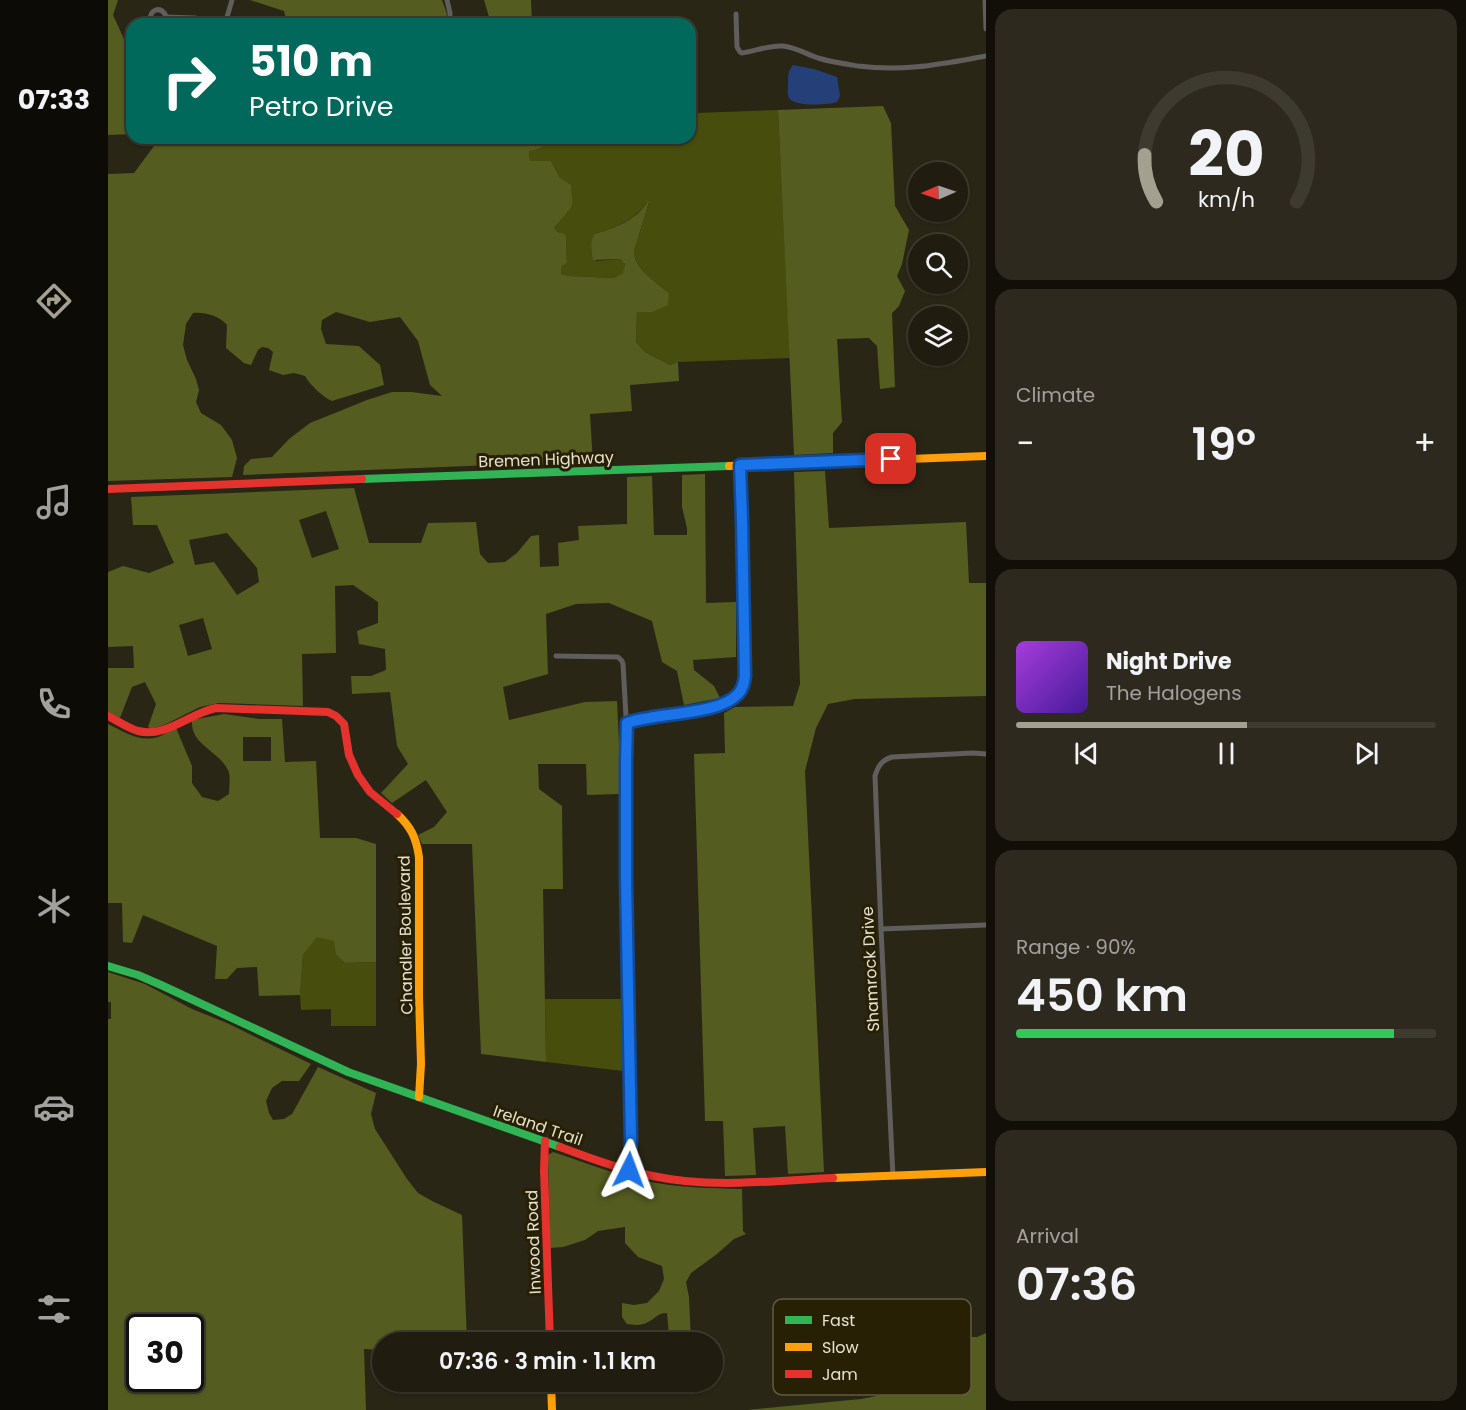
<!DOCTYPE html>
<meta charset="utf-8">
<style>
body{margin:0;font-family:Poppins,sans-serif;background:#2d291e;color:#f1f3f6;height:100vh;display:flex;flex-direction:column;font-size:22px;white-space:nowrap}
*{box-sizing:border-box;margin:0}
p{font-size:20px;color:#a2a19f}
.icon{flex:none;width:33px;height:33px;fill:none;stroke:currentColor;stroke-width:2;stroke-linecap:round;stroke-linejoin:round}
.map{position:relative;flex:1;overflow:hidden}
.sheet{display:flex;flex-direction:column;gap:9px;padding:9px;background:#120f09;width:480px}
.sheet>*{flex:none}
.banner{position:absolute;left:18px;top:18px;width:570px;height:126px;border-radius:18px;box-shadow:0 2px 4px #0004,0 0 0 2px #3d3a30;background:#00695c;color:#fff;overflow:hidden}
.needle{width:39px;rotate:268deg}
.fabs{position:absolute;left:800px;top:162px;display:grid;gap:12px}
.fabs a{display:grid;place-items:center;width:60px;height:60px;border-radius:50%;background:#201c10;box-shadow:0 2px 4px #0004,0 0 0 2px #3d3a30;font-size:30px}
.speed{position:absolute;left:18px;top:1314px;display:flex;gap:12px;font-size:30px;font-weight:700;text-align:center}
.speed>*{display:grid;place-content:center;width:78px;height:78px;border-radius:50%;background:#201c10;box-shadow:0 2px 4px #0004,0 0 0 2px #3d3a30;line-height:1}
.speed .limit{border:3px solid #111;border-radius:9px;background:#fff;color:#111}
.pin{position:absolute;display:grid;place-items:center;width:51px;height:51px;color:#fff;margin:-26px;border-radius:12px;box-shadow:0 3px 9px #0006}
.me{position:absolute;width:66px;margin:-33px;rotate:3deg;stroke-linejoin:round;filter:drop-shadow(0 0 4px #0008)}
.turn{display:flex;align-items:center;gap:21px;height:126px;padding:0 24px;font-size:27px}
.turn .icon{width:78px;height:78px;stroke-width:2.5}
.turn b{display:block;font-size:42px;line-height:51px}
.big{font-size:45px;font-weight:600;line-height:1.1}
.sheet .widget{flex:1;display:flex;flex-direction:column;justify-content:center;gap:9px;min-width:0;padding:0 21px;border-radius:18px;background:#2d291e}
.sheet .dial{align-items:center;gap:0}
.dial svg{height:156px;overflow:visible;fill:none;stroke:#3d3a30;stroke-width:7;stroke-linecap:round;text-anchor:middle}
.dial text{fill:#f1f3f6;stroke:none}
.song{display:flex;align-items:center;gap:18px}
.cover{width:72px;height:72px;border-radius:9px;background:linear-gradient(135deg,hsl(280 70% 55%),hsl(260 70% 35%))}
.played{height:6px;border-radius:3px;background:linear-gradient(90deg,#a4a090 55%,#3d3a30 55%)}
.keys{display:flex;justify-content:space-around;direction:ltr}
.heat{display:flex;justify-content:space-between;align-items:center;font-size:33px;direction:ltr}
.charge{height:9px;border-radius:4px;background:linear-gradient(90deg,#34c759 90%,#3d3a30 0)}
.trip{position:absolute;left:264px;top:1332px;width:351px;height:60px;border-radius:30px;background:#201c10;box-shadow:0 2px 4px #0004,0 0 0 2px #3d3a30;font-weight:600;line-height:60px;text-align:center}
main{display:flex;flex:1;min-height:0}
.tab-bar{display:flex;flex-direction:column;width:108px;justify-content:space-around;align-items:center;background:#0d0b06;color:#a2a19f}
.tab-bar .icon{width:42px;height:42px}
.tab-bar .on{color:#a4a090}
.tab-bar b{font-size:27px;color:#f1f3f6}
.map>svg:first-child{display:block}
.green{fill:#474d0c}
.forest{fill:#545c20;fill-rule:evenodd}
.water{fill:#254078}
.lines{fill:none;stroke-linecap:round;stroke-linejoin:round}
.street{stroke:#605d5d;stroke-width:5}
.fast{stroke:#30b455;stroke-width:8}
.slow{stroke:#ff9f0a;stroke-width:8}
.jam{stroke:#e5322d;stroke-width:8}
.route-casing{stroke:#114b97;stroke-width:15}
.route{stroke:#1a73e8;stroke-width:10}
.labels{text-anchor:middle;stroke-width:6;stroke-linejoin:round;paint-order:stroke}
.street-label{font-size:16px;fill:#e6e1d1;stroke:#282004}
.key{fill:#282004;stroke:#615a42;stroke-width:1.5}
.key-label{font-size:16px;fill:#e6e1d1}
</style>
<main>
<nav class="tab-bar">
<b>07:33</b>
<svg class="icon on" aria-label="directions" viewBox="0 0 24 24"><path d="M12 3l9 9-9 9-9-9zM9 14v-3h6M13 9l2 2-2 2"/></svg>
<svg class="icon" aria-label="music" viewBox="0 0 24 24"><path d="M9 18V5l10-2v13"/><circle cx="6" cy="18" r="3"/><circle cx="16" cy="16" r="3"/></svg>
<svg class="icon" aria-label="phone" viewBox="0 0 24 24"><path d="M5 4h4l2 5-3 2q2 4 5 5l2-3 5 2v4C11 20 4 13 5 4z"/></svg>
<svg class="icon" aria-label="climate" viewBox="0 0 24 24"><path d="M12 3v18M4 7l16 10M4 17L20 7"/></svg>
<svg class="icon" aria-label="car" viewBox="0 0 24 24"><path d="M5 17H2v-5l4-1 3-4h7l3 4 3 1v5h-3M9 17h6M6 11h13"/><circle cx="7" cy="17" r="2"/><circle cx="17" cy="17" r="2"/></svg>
<svg class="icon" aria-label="filters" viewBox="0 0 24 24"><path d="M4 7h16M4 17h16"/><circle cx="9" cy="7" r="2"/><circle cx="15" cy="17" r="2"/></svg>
</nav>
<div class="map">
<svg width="878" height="1410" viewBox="0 0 878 1410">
<rect width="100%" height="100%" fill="#2a2616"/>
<g class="green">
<path d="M670,110L682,358L570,362L562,365L537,352L528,342L529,312H544L561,293C548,282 526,269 526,251L541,202H539C525,222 509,226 487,234L488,261L512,259L517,264L516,273L506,278L461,276L453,274V267L459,263L458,237L445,228C449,222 454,216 460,212L452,178L443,161H422L421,150C433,150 441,141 452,140C456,140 459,140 462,138H582V122L587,113Z"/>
<polygon points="209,936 227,941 228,955 237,963 268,962 268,1026 223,1026 223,1009 193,1010 192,995 195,955"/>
<polygon points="437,999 515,999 515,1071 438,1062"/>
</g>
<g class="forest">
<polygon points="0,0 10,0 5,15 16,39 24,36 24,134 0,135"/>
<polygon points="142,0 334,0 339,14 337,24 315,24 315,20 247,20 244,24 179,24 176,11"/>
<polygon points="376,0 423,0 424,24 383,24"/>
<polygon points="775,106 783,123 787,206 801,230 794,264 789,276 797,291 791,306 784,313 787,387 772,389 769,346 761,338 729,339 734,422 725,433 725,453 686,455 670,110"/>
<path d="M52,138H462C459,140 456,140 452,140C442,141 433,150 421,151L422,161H443L452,178L463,185C463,191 465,200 464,205C463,210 449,223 446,228L450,232L456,234L458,237L459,263L453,267V274L461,276L506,278L515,273L517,264L512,259L485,260C484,251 481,242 487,234C510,226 526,222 540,201L541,202L526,251C526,269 548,282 561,293L560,305L544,312H529L528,342L537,352L562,365L570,362L571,381L522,385L524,411L482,414L485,463L418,465L407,458L395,456L385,465L135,475L136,466L143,459L164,457L181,439L202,423L259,400L284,392H303L334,396L322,385L310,341L292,317L262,322L228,312L214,320L213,329L218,344L251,346L272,365L276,385L224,401C215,397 202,385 197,376L186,373L175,375L161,370L165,352L160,348L154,347L150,350L143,365L136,363L118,348L119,325C111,316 98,312 85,313L78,324L75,345L79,360L88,379L91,390L88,402L93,413L113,425L124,440L129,458L124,477L0,481V174L26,173Z"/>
<polygon points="717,471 721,528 858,522 861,583 878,583 878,696 747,699 720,704 708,728 697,771 716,1172 680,1174 677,1126 645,1128 648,1175 617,1176 615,1121 597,1121 586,754 617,753 616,713 627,707 685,706 692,684 686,472"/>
<path d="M597,474L598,603L628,602V657L585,660L586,670L606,686L612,698L576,705L569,671L554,662L544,621L501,603L468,604L438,614L440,674L395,687L401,720L477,702L509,701L511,743V794L479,795L478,764H430L431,789L454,806L455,889H435L438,1062L373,1054L364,844H314L310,835L326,827L339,812L318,780L284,803L273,793L300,764L289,746L282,692L244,694L243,676H263L278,670L277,649L251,644L249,631L270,623V602L245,585L227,586L228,653L194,654L195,706L111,703L92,707L56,725L43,729L40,727L48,704L37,682L24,687L12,718L0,712V668H26L25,646L0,647V572L15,566L41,573L66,563L49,525H25L23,497L246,488L261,543H313L320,523L368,522L372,554L380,563L397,562L409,553L423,536L431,535L432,567L451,566L450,543L471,540L470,526L519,524V477L544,476L546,535H579V528L574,507V475ZM218,511L231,549L204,558L191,520ZM119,533L149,568L151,582L129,595L106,562L87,565L81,540ZM95,618L104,649L80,656L71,625Z"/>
<path d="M116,714L151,719H174L177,762L208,761L212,838H248L268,844V962L237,963L228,955L226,941L209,937L195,955L192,995L151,996L149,967L129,968L119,979H107L109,946L35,915L24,943L15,942L14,903H0V724C14,731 29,741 46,738C53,737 61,731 68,728L84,766V783L94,797L110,801L121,794C121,787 123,776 120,770C110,750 82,745 84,720ZM135,737H163V761H135Z"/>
<path d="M0,972L37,984L84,1009L119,1023L203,1064L191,1081H174L164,1088L158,1101L161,1113L165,1120L176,1119L184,1114L210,1067L268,1093L263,1114L267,1129L299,1179L310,1193L324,1201L354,1215L359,1342H274V1350L256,1349L258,1410H0V1019H3V1002H0ZM32,1328H82V1378H32Z"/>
<path d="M445,1152C475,1162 506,1174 538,1181C569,1188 602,1188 634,1189L635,1231L638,1234L626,1239L609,1254L583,1273L578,1282L581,1297L583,1342H565L561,1335L559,1313C550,1313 548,1318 540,1322C533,1326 526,1325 519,1324L514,1317V1303L526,1305L539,1303L551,1291L556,1279L554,1266L530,1257L517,1243V1227L490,1231L477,1240L455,1247L442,1248L440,1155Z"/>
<polygon points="878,1333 878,1410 639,1410 753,1399 789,1392 804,1386 816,1375 826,1343 833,1337 869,1337"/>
</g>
<path class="water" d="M685,65L706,69L729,77L732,96L729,102C720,105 686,107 681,98C679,94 680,88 680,83C680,75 680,71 685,65Z"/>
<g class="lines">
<g class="street">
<polyline points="339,0 342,13 342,24"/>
<polyline points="877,0 878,29"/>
<path d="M628,14L629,47L632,52L634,53C648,51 661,45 675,46C687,47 698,54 710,58C723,62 737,64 750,66C797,72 833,64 878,56"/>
<polyline points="58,17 87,18 110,24"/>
<path d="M45,24L42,20C42,10 51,6 57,14L58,20L55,24"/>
<polyline points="117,24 124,0"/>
<polyline points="448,656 510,657 514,661 515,664 519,734 518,787 523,1140 521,1170"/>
<path d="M519,723C549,711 609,716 630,694C635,689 636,683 637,677L634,519L632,465"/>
<polyline points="773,929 878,925"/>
<path d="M785,1177L773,929L767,776C770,766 774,760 784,757L865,753L878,754"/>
</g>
<g class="fast">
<polyline points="254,479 621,466"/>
<polyline points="0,966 30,975 53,985 240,1072 452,1147"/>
</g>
<g class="slow">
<polyline points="621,466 878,456"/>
<path d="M289,814C303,827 308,837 311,857V996L313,1064L311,1097"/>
<polyline points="725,1178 878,1172"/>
<polyline points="443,1382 444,1410"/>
</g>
<g class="jam">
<polyline points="0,489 254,479"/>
<path d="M0,716C10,721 20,728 30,731C58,738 82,713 108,708L220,712L228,716L236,724L241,755L250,775L262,792L289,814"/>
<polyline points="437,1141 436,1170 442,1342"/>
<path d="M452,1147C492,1162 534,1177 577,1181C626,1186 676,1180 725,1178"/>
</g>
</g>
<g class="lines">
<defs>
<path id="route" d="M521,1170L523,1140L518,880V760L519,723C549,712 610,716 630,694C635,689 636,683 637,676L634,519L632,465L783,459"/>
</defs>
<use href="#route" class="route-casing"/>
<use href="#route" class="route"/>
</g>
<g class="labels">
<g class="street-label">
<text transform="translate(438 459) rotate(-2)" y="6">Bremen Highway</text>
<text transform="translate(297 935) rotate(-91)" y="6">Chandler Boulevard</text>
<text transform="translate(762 969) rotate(-93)" y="6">Shamrock Drive</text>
<text transform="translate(430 1125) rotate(19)" y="6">Ireland Trail</text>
<text transform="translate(425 1242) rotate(-92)" y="6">Inwood Road</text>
</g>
</g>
<rect x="665" y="1299" width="198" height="96" rx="9" class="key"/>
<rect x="677" y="1316" width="27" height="8" fill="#30b455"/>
<rect x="677" y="1343" width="27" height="8" fill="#ff9f0a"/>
<rect x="677" y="1370" width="27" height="8" fill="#e5322d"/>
<g class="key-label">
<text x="714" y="1326">Fast</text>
<text x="714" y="1353">Slow</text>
<text x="714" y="1380">Jam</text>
</g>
</svg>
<div class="fabs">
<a><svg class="needle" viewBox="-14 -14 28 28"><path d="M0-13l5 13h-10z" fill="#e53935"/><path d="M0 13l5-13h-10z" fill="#a2a19f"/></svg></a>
<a><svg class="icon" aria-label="search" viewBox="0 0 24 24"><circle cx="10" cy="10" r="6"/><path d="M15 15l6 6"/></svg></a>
<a><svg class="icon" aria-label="layers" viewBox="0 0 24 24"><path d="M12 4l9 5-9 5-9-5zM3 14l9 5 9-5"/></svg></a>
</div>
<div class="speed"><div class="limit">30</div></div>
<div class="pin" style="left:783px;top:459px;background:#d93025"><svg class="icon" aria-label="arrive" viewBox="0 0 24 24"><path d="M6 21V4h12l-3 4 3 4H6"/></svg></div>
<svg class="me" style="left:521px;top:1170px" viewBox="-20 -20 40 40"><path d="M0-17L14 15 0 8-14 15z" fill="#1a73e8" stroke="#fff" stroke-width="4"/></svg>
<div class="trip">07:36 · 3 min · 1.1 km</div>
<div class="banner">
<div class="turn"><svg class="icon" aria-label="right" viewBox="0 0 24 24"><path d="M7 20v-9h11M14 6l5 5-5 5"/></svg><div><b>510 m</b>Petro Drive</div></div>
</div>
</div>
<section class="sheet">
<div class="widget dial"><svg viewBox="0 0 100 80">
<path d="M14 69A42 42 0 1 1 86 69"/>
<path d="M14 69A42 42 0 0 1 8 45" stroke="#a4a090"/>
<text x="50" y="56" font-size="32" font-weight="700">20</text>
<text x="50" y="72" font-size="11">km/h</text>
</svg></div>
<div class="widget"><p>Climate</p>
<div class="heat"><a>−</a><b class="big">19°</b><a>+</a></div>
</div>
<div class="widget">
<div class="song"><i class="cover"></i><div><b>Night Drive</b><p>The Halogens</p></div></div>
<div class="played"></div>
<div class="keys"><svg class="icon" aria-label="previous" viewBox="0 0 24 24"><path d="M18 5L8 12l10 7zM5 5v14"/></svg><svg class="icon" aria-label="pause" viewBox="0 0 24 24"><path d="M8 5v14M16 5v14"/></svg><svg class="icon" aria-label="next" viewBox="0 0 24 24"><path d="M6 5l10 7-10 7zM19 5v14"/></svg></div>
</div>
<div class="widget"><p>Range · 90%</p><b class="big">450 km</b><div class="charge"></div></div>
<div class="widget"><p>Arrival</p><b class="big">07:36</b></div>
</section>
</main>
